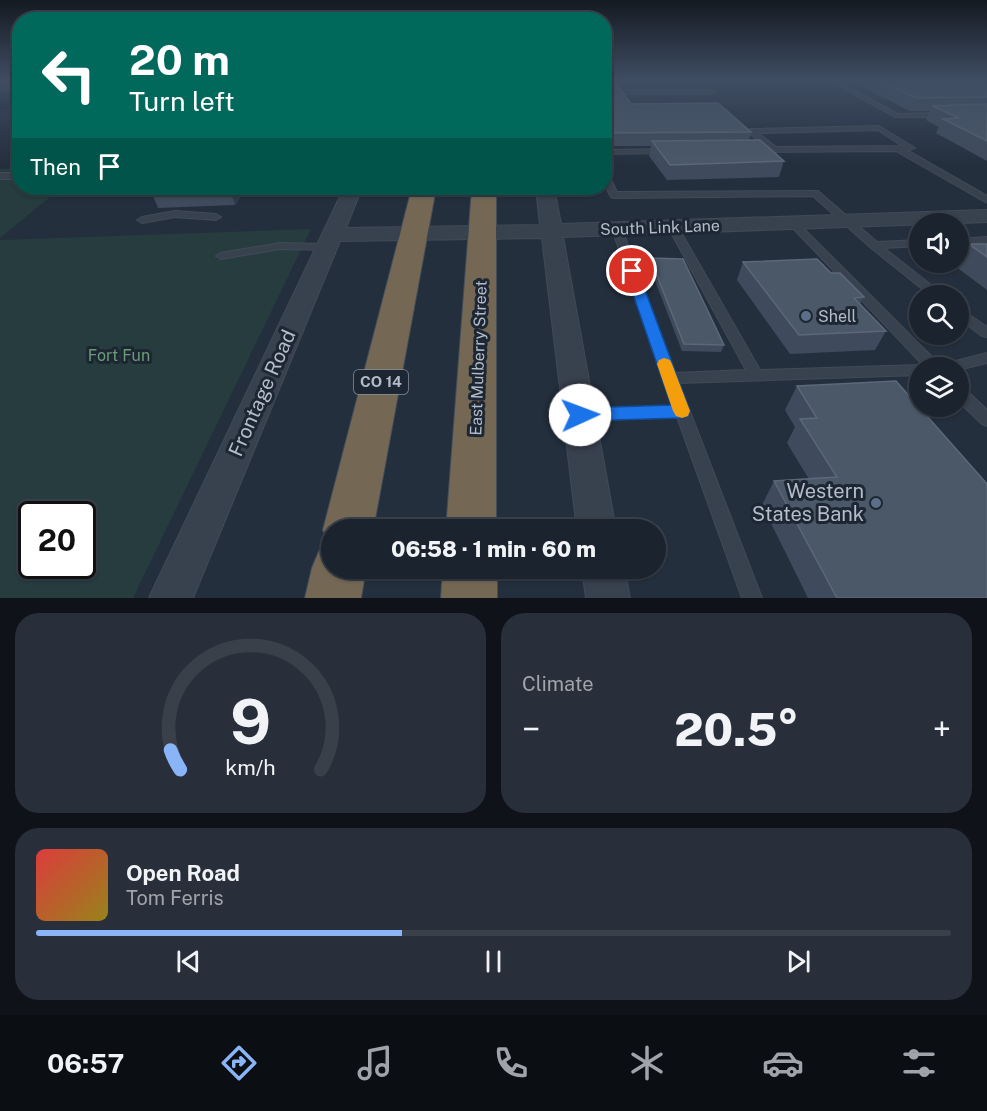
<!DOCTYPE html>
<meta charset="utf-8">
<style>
body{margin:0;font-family:"Public Sans",sans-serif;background:#282f3a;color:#f1f3f6;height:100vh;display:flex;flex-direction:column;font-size:22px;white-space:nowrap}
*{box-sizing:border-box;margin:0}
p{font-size:20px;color:#a0a4aa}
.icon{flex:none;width:33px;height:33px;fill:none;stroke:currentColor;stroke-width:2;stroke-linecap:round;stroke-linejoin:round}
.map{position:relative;height:598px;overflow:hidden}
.side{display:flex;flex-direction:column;gap:15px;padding:15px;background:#0f1319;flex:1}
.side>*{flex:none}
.top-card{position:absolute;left:12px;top:12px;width:600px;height:183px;border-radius:24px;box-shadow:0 2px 4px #0004,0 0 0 2px #39404a;background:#00695c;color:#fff;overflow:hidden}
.tools{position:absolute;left:909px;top:213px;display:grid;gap:12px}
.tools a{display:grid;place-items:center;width:60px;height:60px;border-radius:50%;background:#1b232e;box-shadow:0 2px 4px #0004,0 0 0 2px #39404a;font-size:30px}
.speed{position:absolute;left:18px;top:501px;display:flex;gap:12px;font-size:30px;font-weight:700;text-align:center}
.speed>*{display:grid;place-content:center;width:78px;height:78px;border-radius:50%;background:#1b232e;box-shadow:0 2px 4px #0004,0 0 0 2px #39404a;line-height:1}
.speed .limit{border:3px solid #111;border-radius:9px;background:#fff;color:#111}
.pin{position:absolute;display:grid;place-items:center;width:51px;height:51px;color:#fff;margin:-26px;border:3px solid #fff;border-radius:50%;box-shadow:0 2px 6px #0007}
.me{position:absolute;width:66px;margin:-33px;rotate:88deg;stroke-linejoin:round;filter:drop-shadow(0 0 4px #0008)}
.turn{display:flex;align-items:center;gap:21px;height:126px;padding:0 18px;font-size:27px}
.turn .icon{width:78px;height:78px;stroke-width:2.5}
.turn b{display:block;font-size:42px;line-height:51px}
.then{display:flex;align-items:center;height:57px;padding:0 18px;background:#0003;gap:12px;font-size:22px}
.big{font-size:45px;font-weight:800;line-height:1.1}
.side .tile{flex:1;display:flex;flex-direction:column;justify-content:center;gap:9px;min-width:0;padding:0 21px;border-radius:24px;background:#282f3a}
.side .dial{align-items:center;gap:0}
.dial svg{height:156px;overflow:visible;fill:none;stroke:#39404a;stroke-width:7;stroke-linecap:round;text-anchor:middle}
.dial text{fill:#f1f3f6;stroke:none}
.song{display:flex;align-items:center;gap:18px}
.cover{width:72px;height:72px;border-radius:9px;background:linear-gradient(135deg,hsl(0 70% 55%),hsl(50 70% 35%))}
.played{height:6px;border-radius:3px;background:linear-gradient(90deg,#8ab4f8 40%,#39404a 40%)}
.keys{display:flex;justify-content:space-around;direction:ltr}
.heat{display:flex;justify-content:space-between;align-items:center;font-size:33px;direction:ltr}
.side .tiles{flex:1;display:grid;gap:15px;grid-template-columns:1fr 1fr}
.tile:last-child{grid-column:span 2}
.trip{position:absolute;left:321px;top:519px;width:345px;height:60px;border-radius:30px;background:#1b232e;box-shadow:0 2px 4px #0004,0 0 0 2px #39404a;font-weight:800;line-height:60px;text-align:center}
.dock{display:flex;height:96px;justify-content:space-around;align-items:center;background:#0b0e12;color:#a0a4aa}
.dock .icon{width:42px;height:42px}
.dock .active{color:#8ab4f8}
.dock b{font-size:27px;color:#f1f3f6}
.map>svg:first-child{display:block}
.green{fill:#263c3f;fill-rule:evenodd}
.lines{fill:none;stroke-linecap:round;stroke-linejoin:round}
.river{fill:#17263c;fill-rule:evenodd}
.lane-casing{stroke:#414a57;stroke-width:2}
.street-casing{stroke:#414a57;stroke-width:2}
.highway-casing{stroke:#434c59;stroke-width:2}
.lane{fill:#38414e;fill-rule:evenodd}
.street{fill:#38414e;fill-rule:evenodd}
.highway{fill:#746855;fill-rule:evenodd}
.wall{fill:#3f4b5c}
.shaded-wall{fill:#2f3b4b}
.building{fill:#4b5868;stroke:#5c6777;stroke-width:1.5}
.route{fill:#1a73e8;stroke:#114b97;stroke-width:1.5}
.slow{fill:#f59e0b}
.service-dot{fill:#5c6f8a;stroke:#1d2633;stroke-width:2}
.labels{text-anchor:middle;stroke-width:6;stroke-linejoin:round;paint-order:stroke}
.shield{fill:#1d2633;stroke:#878f9c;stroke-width:1.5}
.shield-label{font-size:15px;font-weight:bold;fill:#b4bcc9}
.street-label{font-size:16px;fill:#b4bcc9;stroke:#1d2633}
.poi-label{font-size:16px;fill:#b4bcc9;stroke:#1d2633;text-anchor:start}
.park-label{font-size:16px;fill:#6b9a76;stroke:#1d2633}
.near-street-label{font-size:20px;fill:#b4bcc9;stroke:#1d2633}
.near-poi-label{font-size:20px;fill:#b4bcc9;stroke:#1d2633;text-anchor:end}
</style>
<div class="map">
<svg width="987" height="598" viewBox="0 0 987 598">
<rect width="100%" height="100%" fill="#242f3e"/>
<g class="green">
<polygon points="19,168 20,188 61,188 0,238 0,169"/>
<path d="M311,229L133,598H0V240ZM32,514H82V566H32Z"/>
</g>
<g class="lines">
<polygon class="river" points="20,88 20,105 0,111 0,93"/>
<defs>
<g id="lane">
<polygon points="604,81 623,81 624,82 604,85"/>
<polygon points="830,81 837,81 898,114 944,113 947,115 944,117 895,117"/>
<polygon points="604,90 713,90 716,92 713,94 604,94"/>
<path d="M879,126L915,148L907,150L987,196V203L896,151L756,152L752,150L753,148H766L747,131L751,129ZM878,130L902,146L776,147L758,133Z"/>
<polygon points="669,149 670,151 666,153 604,154 604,150"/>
<polygon points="604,172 608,174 617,192 818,191 877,242 920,240 920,246 884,248 945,296 931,296 870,247 813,196 614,198 611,197 604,184"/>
<rect x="0" y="173" width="20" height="6"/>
<polygon points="175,211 216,214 221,217 216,220 175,217 142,223 137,220 142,217"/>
<polygon points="793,220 796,221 940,365 987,353 987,363 958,370 958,368 926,368 790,225 788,223"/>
<polygon points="673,224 678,227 760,370 920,365 926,368 920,368 920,375 679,383 762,598 742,598 677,417 581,421 576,419 573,415 576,411 581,409 673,406 612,229 613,227 617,226 622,229 675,373 746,370 668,227"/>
<polygon points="987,237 987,243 958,245 958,239"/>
<polygon points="280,243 328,244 333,247 328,250 280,249 221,259 216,256 221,253"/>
<polygon points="958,307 987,327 987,337 982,336 958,318"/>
<polygon points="958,386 963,387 987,410 987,426 982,424 958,401"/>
</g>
<g id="street">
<polygon points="344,188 362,188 346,228 540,225 536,188 554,188 561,224 987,210 987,222 563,237 616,530 577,530 542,238 340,241 193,598 149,598"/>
<polygon points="582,568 624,568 630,598 586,598"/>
</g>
<g id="highway">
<polygon points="412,188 436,188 373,530 332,530 332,568 366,568 361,598 305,598 312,568 320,549 329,545 323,530"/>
<polygon points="472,188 496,188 496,530 446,530"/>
<polygon points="443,568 497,568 497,598 441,598"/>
</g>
</defs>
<use href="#lane" class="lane-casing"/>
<use href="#street" class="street-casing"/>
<use href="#highway" class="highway-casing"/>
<use href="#lane" class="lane"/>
<use href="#street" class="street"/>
<use href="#highway" class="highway"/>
</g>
<g class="wall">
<polygon points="604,81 611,81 610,84 631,104 751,132 749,140 784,161 779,177 667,180 649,156 651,146 604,146"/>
<polygon points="850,81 987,81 987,161 936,133 939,127 926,120 930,111 910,111"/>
<polygon points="157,188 246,188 235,205 158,208 152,193"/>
<polygon points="969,244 987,244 987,290 955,266"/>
<polygon points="650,258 724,345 721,352 682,351 649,265"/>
<polygon points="743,262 831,273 864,297 860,304 886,331 875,350 790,354 737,280"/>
<polygon points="797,386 987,598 808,598 762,505 774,481 809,479 787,443 795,427 785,410"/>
</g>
<g class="shaded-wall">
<polygon points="604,81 611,81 610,88 604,88"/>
<polygon points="232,188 246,188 235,205 230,190"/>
</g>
<g class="building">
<polygon points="880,81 980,81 987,83 987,97 916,98"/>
<polygon points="604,84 617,84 631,104 718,103 751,132 604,133"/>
<polygon points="987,104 987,141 943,119 959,118 932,106"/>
<polygon points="760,140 784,161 670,165 652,141"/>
<polygon points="157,188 232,188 230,190 152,193"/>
<polygon points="969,244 987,244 987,257"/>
<polygon points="650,258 683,259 724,345 684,344"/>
<polygon points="817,259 831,273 840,273 864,297 854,298 886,331 799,335 743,262"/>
<polygon points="896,381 987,484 987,598 837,598 774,481 837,477 800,419 817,418 797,386"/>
</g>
<linearGradient id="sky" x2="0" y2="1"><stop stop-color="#141a22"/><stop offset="0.49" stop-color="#3f4d63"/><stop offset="1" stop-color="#3f4d63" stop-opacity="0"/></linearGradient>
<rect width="987" height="164" fill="url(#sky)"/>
<polygon class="route" points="632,267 638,271 690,411 688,416 682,418 580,421 573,419 571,415 573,410 580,408 671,405 625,271"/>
<polygon class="slow" points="664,358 670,360 672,364 690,411 688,416 682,418 676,416 673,411 657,364 659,360"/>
<g class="service-dot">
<circle cx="806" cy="316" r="6"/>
<circle cx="876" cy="503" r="6"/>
</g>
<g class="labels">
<rect class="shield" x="354" y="370" width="54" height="24" rx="4.5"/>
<g class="shield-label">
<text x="381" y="387">CO 14</text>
</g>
<g class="street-label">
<text transform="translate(660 227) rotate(-2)" y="6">South Link Lane</text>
<text transform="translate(478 358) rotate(-88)" y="6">East Mulberry Street</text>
</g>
<g class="poi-label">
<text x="818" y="322">Shell</text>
</g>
<g class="park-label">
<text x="119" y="361">Fort Fun</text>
</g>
<g class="near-street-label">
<text transform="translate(262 393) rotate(-66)" y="7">Frontage Road</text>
</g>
<g class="near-poi-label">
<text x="864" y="498">Western<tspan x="864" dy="23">States Bank</tspan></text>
</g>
</g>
</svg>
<div class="tools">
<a><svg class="icon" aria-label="sound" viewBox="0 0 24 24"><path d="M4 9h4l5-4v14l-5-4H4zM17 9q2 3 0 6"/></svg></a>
<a><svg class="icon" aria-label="search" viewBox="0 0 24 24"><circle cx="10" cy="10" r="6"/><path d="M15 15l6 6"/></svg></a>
<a><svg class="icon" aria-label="layers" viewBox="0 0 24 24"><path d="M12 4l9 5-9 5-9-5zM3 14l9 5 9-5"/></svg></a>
</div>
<div class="speed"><div class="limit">20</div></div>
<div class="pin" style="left:632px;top:271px;background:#d93025"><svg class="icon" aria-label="arrive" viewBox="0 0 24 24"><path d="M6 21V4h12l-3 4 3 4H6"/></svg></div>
<svg class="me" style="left:580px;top:415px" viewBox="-20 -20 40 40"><circle r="19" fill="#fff"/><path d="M0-13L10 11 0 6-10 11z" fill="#1a73e8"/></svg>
<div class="trip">06:58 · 1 min · 60 m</div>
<div class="top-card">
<div class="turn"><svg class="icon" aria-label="left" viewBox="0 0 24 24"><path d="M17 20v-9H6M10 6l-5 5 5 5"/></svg><div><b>20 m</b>Turn left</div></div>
<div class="then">Then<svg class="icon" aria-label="arrive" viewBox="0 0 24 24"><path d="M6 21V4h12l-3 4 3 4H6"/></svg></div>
</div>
</div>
<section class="side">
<div class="tiles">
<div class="tile dial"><svg viewBox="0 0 100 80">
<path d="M14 69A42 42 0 1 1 86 69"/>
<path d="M14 69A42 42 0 0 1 9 59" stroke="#8ab4f8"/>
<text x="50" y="56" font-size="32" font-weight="700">9</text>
<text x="50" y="72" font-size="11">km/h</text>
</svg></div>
<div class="tile"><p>Climate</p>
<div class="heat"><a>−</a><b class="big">20.5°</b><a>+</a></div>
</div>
<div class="tile">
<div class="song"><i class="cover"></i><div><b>Open Road</b><p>Tom Ferris</p></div></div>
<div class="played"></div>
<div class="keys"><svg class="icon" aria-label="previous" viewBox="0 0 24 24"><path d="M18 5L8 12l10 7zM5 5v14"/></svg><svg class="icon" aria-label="pause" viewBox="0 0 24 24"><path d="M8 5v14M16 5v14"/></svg><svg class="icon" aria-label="next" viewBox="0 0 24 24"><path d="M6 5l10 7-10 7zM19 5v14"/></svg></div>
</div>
</div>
</section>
<nav class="dock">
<b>06:57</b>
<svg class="icon active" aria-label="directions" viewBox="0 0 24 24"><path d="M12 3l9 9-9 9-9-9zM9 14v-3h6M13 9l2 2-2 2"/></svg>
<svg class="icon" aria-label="music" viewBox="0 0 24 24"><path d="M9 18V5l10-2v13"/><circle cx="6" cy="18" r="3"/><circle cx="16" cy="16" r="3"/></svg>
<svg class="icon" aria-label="phone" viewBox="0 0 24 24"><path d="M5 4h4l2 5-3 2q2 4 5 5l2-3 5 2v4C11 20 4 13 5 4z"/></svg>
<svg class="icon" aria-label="climate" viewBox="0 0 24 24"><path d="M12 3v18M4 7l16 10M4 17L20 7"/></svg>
<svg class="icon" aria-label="car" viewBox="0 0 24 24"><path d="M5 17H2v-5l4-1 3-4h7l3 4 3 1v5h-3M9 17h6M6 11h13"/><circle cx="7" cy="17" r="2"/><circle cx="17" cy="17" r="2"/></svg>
<svg class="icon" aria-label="filters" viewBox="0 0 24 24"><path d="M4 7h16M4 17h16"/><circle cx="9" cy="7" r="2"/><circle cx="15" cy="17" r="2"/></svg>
</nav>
